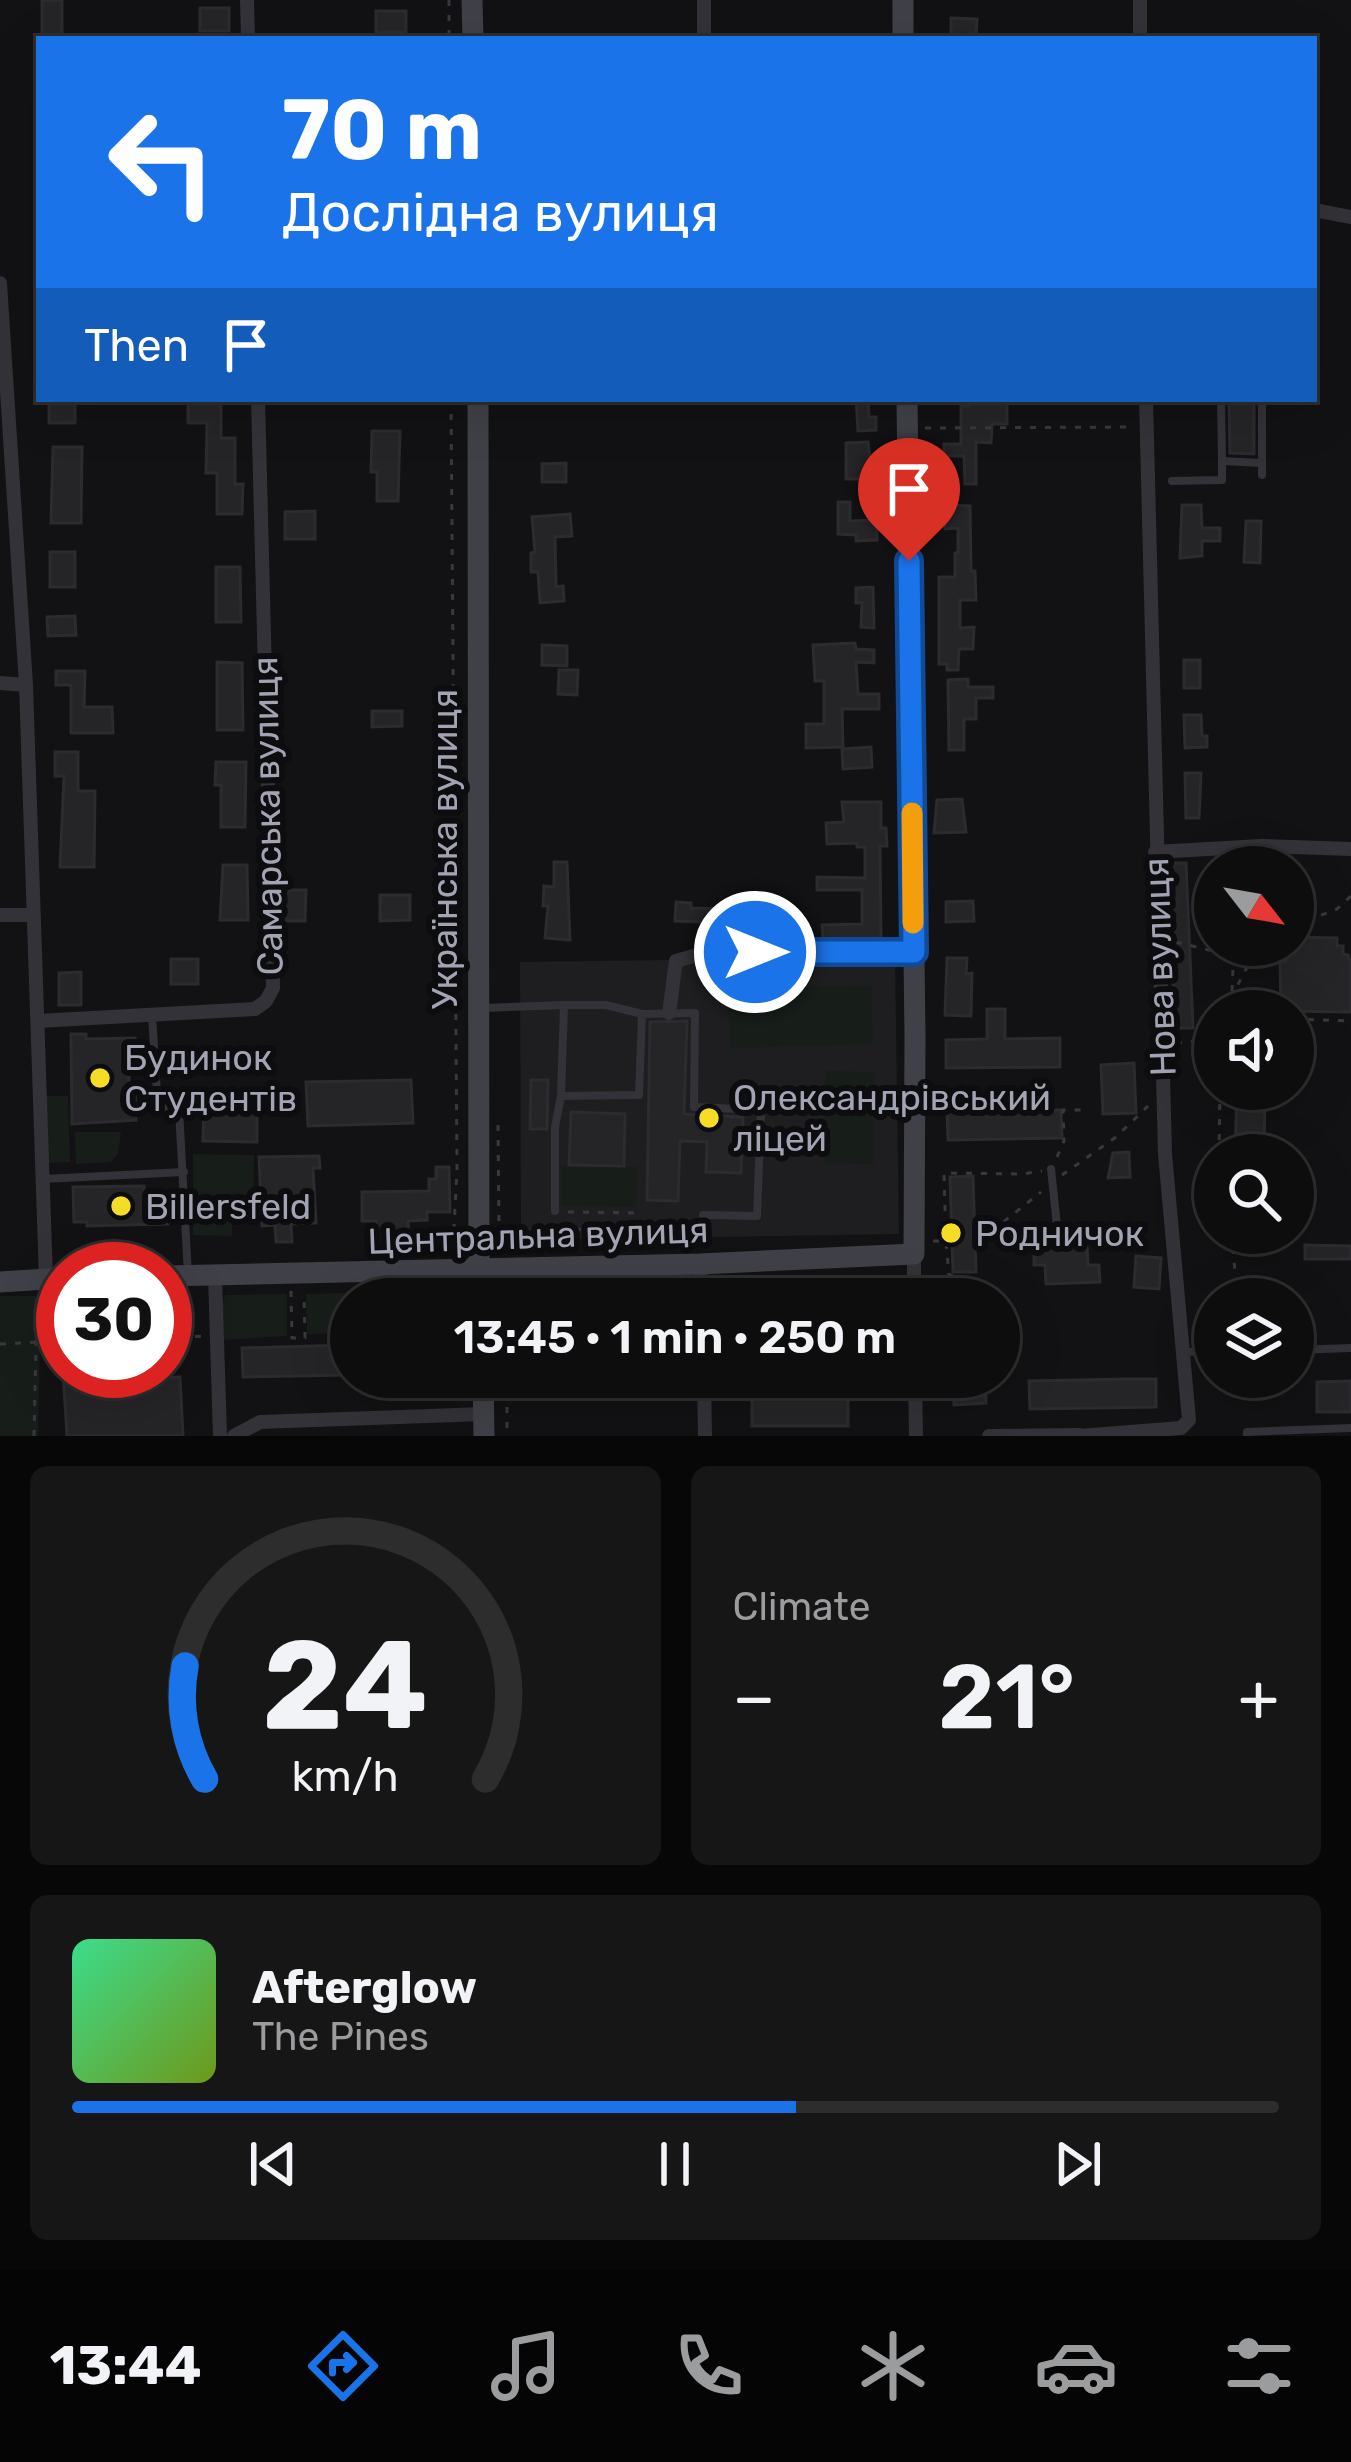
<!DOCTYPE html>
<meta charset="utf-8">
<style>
body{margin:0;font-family:Rubik,sans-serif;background:#171617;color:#f1f3f6;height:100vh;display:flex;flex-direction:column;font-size:45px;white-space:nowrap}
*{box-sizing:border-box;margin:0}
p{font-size:39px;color:#9b9c9e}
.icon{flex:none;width:66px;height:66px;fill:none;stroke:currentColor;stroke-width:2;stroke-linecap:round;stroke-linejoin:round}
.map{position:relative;height:1436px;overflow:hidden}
.details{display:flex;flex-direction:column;gap:30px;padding:30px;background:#080708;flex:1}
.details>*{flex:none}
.banner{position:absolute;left:36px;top:36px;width:1281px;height:366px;border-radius:0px;box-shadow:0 12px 48px #0002,0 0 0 3px #2e2d2e;background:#1a73e8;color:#fff;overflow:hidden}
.needle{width:78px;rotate:121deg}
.fabs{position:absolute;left:1194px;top:846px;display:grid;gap:24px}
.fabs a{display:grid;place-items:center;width:120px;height:120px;border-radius:50%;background:#0e0d0e;box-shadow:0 12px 48px #0002,0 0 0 3px #2e2d2e;font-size:60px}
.speed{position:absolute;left:36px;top:1242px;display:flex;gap:24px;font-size:60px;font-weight:700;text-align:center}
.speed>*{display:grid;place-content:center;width:156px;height:156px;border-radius:50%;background:#0e0d0e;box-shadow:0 12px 48px #0002,0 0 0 3px #2e2d2e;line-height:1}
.speed .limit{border:18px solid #d22;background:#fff;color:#111}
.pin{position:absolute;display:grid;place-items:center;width:102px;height:102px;color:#fff;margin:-123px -51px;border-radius:50% 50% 50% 0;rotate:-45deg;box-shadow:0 0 12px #0007}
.pin .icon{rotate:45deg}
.me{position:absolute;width:132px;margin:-66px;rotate:90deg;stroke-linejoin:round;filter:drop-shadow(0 0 9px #0008)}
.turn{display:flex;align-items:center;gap:42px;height:252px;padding:0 48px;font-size:54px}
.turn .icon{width:156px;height:156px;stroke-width:2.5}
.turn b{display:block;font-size:84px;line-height:102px}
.then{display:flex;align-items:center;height:114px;padding:0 48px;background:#0003;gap:24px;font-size:45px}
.big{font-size:90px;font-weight:600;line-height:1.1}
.details .widget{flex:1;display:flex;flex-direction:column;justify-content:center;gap:18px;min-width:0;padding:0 42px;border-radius:18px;background:#171617}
.details .dial{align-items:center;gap:0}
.dial svg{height:312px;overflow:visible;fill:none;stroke:#2e2d2e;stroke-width:7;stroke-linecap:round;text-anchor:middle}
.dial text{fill:#f1f3f6;stroke:none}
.song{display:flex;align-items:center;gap:36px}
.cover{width:144px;height:144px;border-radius:18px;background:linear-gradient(135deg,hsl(150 70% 55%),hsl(80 70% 35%))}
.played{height:12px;border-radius:6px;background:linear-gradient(90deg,#1a73e8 60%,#2e2d2e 60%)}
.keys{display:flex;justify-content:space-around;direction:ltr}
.heat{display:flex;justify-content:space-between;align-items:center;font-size:66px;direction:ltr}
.details .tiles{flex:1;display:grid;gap:30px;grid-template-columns:1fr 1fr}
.widget:last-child{grid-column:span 2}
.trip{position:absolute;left:330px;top:1278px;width:690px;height:120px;border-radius:60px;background:#0e0d0e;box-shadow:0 12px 48px #0002,0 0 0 3px #2e2d2e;font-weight:600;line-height:120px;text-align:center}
.dock{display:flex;height:192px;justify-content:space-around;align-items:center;background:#060506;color:#9b9c9e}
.dock .icon{width:84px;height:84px}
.dock .current{color:#1a73e8}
.dock b{font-size:54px;color:#f1f3f6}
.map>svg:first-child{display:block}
.built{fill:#1e1d20}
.green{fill:#171e1a}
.building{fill:#252427;stroke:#2c2b2f;stroke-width:3}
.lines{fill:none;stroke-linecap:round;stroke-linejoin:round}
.path{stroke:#38393f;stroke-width:3;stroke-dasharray:6 9;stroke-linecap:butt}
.lane{stroke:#323238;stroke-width:8}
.street{stroke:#323238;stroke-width:14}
.secondary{stroke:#404048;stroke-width:21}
.route-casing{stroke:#114b97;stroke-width:30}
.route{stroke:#1a73e8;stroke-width:21}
.slow{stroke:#f59e0b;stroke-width:21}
.poi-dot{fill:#f5dc27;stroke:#0d0c0e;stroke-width:4.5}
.labels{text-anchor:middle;stroke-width:12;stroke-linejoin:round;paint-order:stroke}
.street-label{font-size:36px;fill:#a2a4b4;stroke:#0d0c0e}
.poi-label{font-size:36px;fill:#a2a4b4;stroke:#0d0c0e;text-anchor:start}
</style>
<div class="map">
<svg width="1351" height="1436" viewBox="0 0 1351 1436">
<rect width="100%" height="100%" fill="#121113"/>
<polygon class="built" points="895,957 899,1234 521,1240 520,962"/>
<g class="green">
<polygon points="871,985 873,1044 730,1048 728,990"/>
<polygon points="825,1071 874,1072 873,1164 824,1163"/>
<polygon points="45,1096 68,1096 70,1162 46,1163"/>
<polygon points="75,1132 121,1132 118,1153 111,1162 76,1164"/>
<polygon points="193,1154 254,1155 253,1209 232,1209 232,1236 193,1235"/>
<polygon points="561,1165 637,1167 636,1207 561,1206"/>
<polygon points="349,1293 350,1333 307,1334 306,1294"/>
<polygon points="287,1294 287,1336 223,1340 222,1302 225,1295"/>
<polygon points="0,1296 41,1296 38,1436 0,1436"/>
</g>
<g class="building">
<rect x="42" y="0" width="20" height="39"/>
<rect x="200" y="8" width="29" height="23"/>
<rect x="376" y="11" width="30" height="21"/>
<polygon points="951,18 977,19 976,39 951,39"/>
<polygon points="188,399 221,399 221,438 235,438 235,484 243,484 242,514 217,514 217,473 206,473 207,423 188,423"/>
<polygon points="856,399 868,399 869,417 876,417 876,430 858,431"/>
<polygon points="969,399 1007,399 1007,424 992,424 991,443 976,442 976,484 965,484 964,456 944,456 944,444 961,444 961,406 969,406"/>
<polygon points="1229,399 1254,399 1254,454 1230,453"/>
<rect x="49" y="400" width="26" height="23"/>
<polygon points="372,431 400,431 398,501 377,501 377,472 371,472"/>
<polygon points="868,442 871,464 878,464 878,479 846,479 846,443"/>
<polygon points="53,447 82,447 81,523 51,523"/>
<polygon points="566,463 566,482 542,482 542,464"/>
<polygon points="838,502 850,502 850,521 877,520 877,540 856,541 856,535 838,534"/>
<polygon points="944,505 970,506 971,571 975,571 976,600 960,600 960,628 974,627 973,649 959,649 958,670 947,670 947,664 939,664 939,577 955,577 955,553 958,553 958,528 945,529"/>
<polygon points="1182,505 1201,505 1202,528 1220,528 1220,541 1202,541 1202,556 1180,558"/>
<polygon points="315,511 315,539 285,539 285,512"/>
<polygon points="570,514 572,536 555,537 556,587 563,586 564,601 540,603 538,572 531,572 531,553 535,552 532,517"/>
<polygon points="1246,521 1261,521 1260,563 1244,562"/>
<rect x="50" y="552" width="25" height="35"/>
<polygon points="216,567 240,567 241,622 216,622"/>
<polygon points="873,587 874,628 861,627 862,603 856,603 856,588"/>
<polygon points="75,616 76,635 48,636 47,617"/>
<polygon points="855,643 856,649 874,650 874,663 856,662 858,694 879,694 879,709 842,709 843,747 806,748 806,724 824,724 824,681 815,681 813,645"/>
<polygon points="542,645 567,646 567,666 542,665"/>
<rect x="1184" y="660" width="16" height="28"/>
<polygon points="217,662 242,663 243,730 217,730"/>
<polygon points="559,670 578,670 577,695 558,694"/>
<polygon points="56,671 85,671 84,707 112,707 113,733 71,733 71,685 56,685"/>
<polygon points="968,679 968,687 993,687 993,698 976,698 976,719 964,719 964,750 949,750 948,680"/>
<polygon points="372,711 402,711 402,726 372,727"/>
<polygon points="1184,715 1201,715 1202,736 1207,736 1207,747 1185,748"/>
<polygon points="871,747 872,767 843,769 842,749"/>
<polygon points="55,752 78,752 78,791 95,791 94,867 60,867 64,776 55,776"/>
<polygon points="216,762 246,762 245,827 221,827 221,785 215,785"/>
<polygon points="1185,773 1201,773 1199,818 1186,818"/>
<polygon points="962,799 966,832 934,833 937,800"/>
<polygon points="842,802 881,802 881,828 886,828 887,846 880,846 881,941 823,941 822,925 862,924 862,890 817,890 817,877 865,878 865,847 857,847 857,843 827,844 826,823 844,822"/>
<polygon points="554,862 567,862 570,940 545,938 548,906 543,906 544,886 554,887"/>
<polygon points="1172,863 1186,863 1193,1028 1174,1028"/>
<polygon points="223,865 247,865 248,920 220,920"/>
<polygon points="282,890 306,890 305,921 283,921"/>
<polygon points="380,895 410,895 410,920 380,921"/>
<polygon points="973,901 974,921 946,922 946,902"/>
<polygon points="676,902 691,903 691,908 728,909 728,932 703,931 703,922 675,921"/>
<polygon points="1293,937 1337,938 1337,946 1343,946 1343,954 1348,955 1351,964 1351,1012 1281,1011 1280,961 1286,961 1287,945 1293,945"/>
<polygon points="947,958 967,958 966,974 972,973 971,1016 945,1015"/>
<rect x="171" y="959" width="27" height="25"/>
<polygon points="81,972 81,1005 59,1005 59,973"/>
<polygon points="987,1009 1005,1009 1005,1039 1060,1038 1060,1067 946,1068 946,1040 987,1039"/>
<polygon points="687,1021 684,1114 743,1117 741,1173 706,1172 707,1142 680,1141 678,1201 647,1200 650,1022"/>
<polygon points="71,1034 86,1034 86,1039 135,1038 135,1049 146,1049 147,1066 129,1067 129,1090 135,1090 136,1120 72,1124"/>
<polygon points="1134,1063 1136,1113 1103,1114 1101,1065"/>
<polygon points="411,1080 413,1123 308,1126 306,1082"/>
<polygon points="531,1080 548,1080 547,1129 530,1129"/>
<polygon points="1237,1089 1265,1089 1264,1155 1235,1155"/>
<polygon points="204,1105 257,1106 257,1142 203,1141"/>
<polygon points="1037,1110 1061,1110 1062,1138 948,1140 947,1111"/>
<polygon points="571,1112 625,1114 624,1166 569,1165"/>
<polygon points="1129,1152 1130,1177 1108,1178 1113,1153"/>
<polygon points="319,1156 320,1168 313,1168 316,1223 291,1224 292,1242 276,1242 275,1225 262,1226 259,1157"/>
<polygon points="436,1167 449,1167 450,1212 427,1212 427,1220 408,1221 409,1241 376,1241 376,1221 362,1221 362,1192 429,1191 429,1179 436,1179"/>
<polygon points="973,1176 976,1272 953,1272 950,1177"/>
<polygon points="144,1186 144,1194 167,1194 168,1224 87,1226 87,1222 74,1222 73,1187"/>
<polygon points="1305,1245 1351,1246 1351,1259 1305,1259"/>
<polygon points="1087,1246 1088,1265 1099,1265 1100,1282 1046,1284 1045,1265 1034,1265 1034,1248"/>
<polygon points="1136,1256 1161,1258 1159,1289 1134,1287"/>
<polygon points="347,1345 348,1375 243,1377 242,1348"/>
<polygon points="63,1371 129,1371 130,1379 180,1377 183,1436 67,1436"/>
<polygon points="953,1377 985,1377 986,1403 954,1405"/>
<polygon points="1128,1379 1156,1379 1156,1407 1030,1409 1029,1381"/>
<polygon points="1351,1381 1351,1412 1317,1412 1317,1382"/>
<rect x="752" y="1394" width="96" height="32"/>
</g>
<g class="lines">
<g class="path">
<polyline points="449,0 449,39"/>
<polyline points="451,399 457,1168 453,1249"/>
<polyline points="925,428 1131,427"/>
<polyline points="1211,865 1215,886"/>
<polyline points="1293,926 1337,909 1351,896"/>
<polyline points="1176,942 1233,956"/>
<polyline points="1232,991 1234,945"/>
<polyline points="1231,998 1246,969 1276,945"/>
<polyline points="1293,1019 1351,1021"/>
<polyline points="1176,1043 1215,1039"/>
<polyline points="498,1125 499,1231"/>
<polyline points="1219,1155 1220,1089"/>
<polyline points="1057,1157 1064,1141 1063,1110 1083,1110"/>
<polyline points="1062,1175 1116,1137 1148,1106"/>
<polyline points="568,1212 643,1213"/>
<polyline points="435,1230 455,1231"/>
<polyline points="500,1231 642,1228"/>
<polyline points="992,1231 1041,1192"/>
<polyline points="667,1233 668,1247"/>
<polyline points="1231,1233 1238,1299"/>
<polyline points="933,1241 946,1241 949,1275 963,1278 992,1299"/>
<polyline points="946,1241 944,1173 1022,1174 1042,1171"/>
<polyline points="506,1285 506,1299"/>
<polyline points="291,1291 292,1338 305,1338 304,1294"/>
<polyline points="452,1299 452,1289"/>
<polyline points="999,1309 1000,1311"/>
<polyline points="165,1338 205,1336"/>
<polyline points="0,1344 63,1341"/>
<polyline points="451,1377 452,1399"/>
<polyline points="507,1377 507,1436"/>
<polyline points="34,1436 37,1299"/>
</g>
<g class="lane">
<polyline points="1221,399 1222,461 1262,463"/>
<polyline points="1262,475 1262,399"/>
<polyline points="1172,481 1222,480 1222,461"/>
<polyline points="482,1008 564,1005"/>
<polyline points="152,1016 158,1108 179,1109 188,1275"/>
<polyline points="561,1096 564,1005 606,1005 642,1014"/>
<polyline points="1051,1169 1057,1226"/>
<polyline points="43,1179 184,1172"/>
<polyline points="555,1211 555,1127 561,1096 639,1095 642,1014 695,1013 694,1107 761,1110 757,1216 703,1215"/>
<polyline points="1293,1350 1351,1348"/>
<polyline points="1184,1352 1215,1351"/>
<polyline points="1247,1436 1247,1432 1351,1428"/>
</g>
<g class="street">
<polyline points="247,0 248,39"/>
<polyline points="704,0 704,39"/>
<polyline points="1140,0 1140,39"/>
<polyline points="1314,210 1351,217"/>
<polyline points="0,283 26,685 46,1279"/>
<polyline points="0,683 26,685"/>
<polyline points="1155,852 1261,846 1351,849"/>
<polyline points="0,915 33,915"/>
<polyline points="669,1013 676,961 707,952 914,952"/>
<polyline points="38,1021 255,1009 266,1001 273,988 258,399"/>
<polyline points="914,1254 914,1299"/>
<polyline points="700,1264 701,1299"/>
<polyline points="215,1276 220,1436"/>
<polyline points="704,1377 705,1436"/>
<polyline points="915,1377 916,1436"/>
<polyline points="234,1436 260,1422 484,1414"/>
<polyline points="989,1436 1079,1435"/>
<polyline points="1079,1436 1181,1428 1189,1420 1165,1154 1146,399"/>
</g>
<g class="secondary">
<polyline points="472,0 473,39"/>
<polyline points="903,39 903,0"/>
<polyline points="478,399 479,1299"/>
<polyline points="165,1276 700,1264 914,1254 915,1036 907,399"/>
<polyline points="0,1282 63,1278"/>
<polyline points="483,1377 484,1436"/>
</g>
</g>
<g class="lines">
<defs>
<polyline id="route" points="755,952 914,952 909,561"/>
</defs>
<use href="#route" class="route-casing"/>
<use href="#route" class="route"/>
<polyline class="slow" points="912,813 913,923"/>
</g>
<g class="poi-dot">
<circle cx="100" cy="1078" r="12"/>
<circle cx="709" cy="1118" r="12"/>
<circle cx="121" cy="1206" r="12"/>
<circle cx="951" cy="1233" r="12"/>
</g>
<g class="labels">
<g class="street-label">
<text transform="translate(267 816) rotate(-91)" y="13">Самарська вулиця</text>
<text transform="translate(444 849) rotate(-90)" y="13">Українська вулиця</text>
<text transform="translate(1159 967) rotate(-92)" y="13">Нова вулиця</text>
<text transform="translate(538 1235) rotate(-2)" y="13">Центральна вулиця</text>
</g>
<g class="poi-label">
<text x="124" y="1070">Будинок<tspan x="124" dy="41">Студентів</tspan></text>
<text x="733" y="1110">Олександрівський<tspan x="733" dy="41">ліцей</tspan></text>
<text x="145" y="1219">Billersfeld</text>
<text x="975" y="1246">Родничок</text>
</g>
</g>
</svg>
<div class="fabs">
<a><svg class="needle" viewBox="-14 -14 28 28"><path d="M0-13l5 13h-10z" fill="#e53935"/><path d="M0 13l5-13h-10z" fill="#9b9c9e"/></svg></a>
<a><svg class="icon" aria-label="sound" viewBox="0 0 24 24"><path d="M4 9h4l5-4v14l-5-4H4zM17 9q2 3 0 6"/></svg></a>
<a><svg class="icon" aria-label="search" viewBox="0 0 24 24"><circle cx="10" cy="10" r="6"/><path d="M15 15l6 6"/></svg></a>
<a><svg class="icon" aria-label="layers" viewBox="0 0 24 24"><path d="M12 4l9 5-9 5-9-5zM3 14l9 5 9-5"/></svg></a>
</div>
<div class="speed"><div class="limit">30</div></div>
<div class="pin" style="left:909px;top:561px;background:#d93025"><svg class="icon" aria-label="arrive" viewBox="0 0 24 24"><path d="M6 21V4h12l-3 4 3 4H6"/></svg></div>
<svg class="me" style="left:755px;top:952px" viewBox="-20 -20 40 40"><circle r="17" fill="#1a73e8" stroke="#fff" stroke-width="3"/><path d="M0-11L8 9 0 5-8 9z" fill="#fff"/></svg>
<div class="trip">13:45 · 1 min · 250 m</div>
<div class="banner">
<div class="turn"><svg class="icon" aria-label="left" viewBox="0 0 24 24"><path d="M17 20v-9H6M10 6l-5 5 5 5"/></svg><div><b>70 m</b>Дослідна вулиця</div></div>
<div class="then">Then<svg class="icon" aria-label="arrive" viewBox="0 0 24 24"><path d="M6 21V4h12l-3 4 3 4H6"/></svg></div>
</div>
</div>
<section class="details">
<div class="tiles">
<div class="widget dial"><svg viewBox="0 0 100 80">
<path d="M14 69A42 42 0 1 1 86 69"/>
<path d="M14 69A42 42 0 0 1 9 40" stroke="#1a73e8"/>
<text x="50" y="56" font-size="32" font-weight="700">24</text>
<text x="50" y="72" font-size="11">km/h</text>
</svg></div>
<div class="widget"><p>Climate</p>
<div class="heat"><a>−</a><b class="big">21°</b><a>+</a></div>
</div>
<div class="widget">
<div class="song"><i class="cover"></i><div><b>Afterglow</b><p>The Pines</p></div></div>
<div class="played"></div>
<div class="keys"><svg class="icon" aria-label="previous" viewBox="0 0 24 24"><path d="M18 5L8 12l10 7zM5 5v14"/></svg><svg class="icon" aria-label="pause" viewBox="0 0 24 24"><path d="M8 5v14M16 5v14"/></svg><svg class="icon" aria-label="next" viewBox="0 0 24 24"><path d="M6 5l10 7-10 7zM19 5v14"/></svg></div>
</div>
</div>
</section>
<nav class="dock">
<b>13:44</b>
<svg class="icon current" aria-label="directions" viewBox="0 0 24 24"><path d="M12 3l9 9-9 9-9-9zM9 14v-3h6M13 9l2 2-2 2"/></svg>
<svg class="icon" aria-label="music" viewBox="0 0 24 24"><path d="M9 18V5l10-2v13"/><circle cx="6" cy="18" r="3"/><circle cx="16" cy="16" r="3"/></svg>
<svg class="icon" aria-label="phone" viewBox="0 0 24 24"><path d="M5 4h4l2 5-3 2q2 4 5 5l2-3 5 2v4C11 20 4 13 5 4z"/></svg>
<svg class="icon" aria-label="climate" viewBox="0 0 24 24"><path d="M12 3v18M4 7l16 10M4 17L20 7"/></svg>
<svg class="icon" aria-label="car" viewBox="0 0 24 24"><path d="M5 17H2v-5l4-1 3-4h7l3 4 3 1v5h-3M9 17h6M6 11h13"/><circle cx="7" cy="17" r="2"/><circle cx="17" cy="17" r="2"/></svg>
<svg class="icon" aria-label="filters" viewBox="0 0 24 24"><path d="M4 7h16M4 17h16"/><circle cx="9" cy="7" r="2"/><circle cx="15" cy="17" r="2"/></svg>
</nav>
